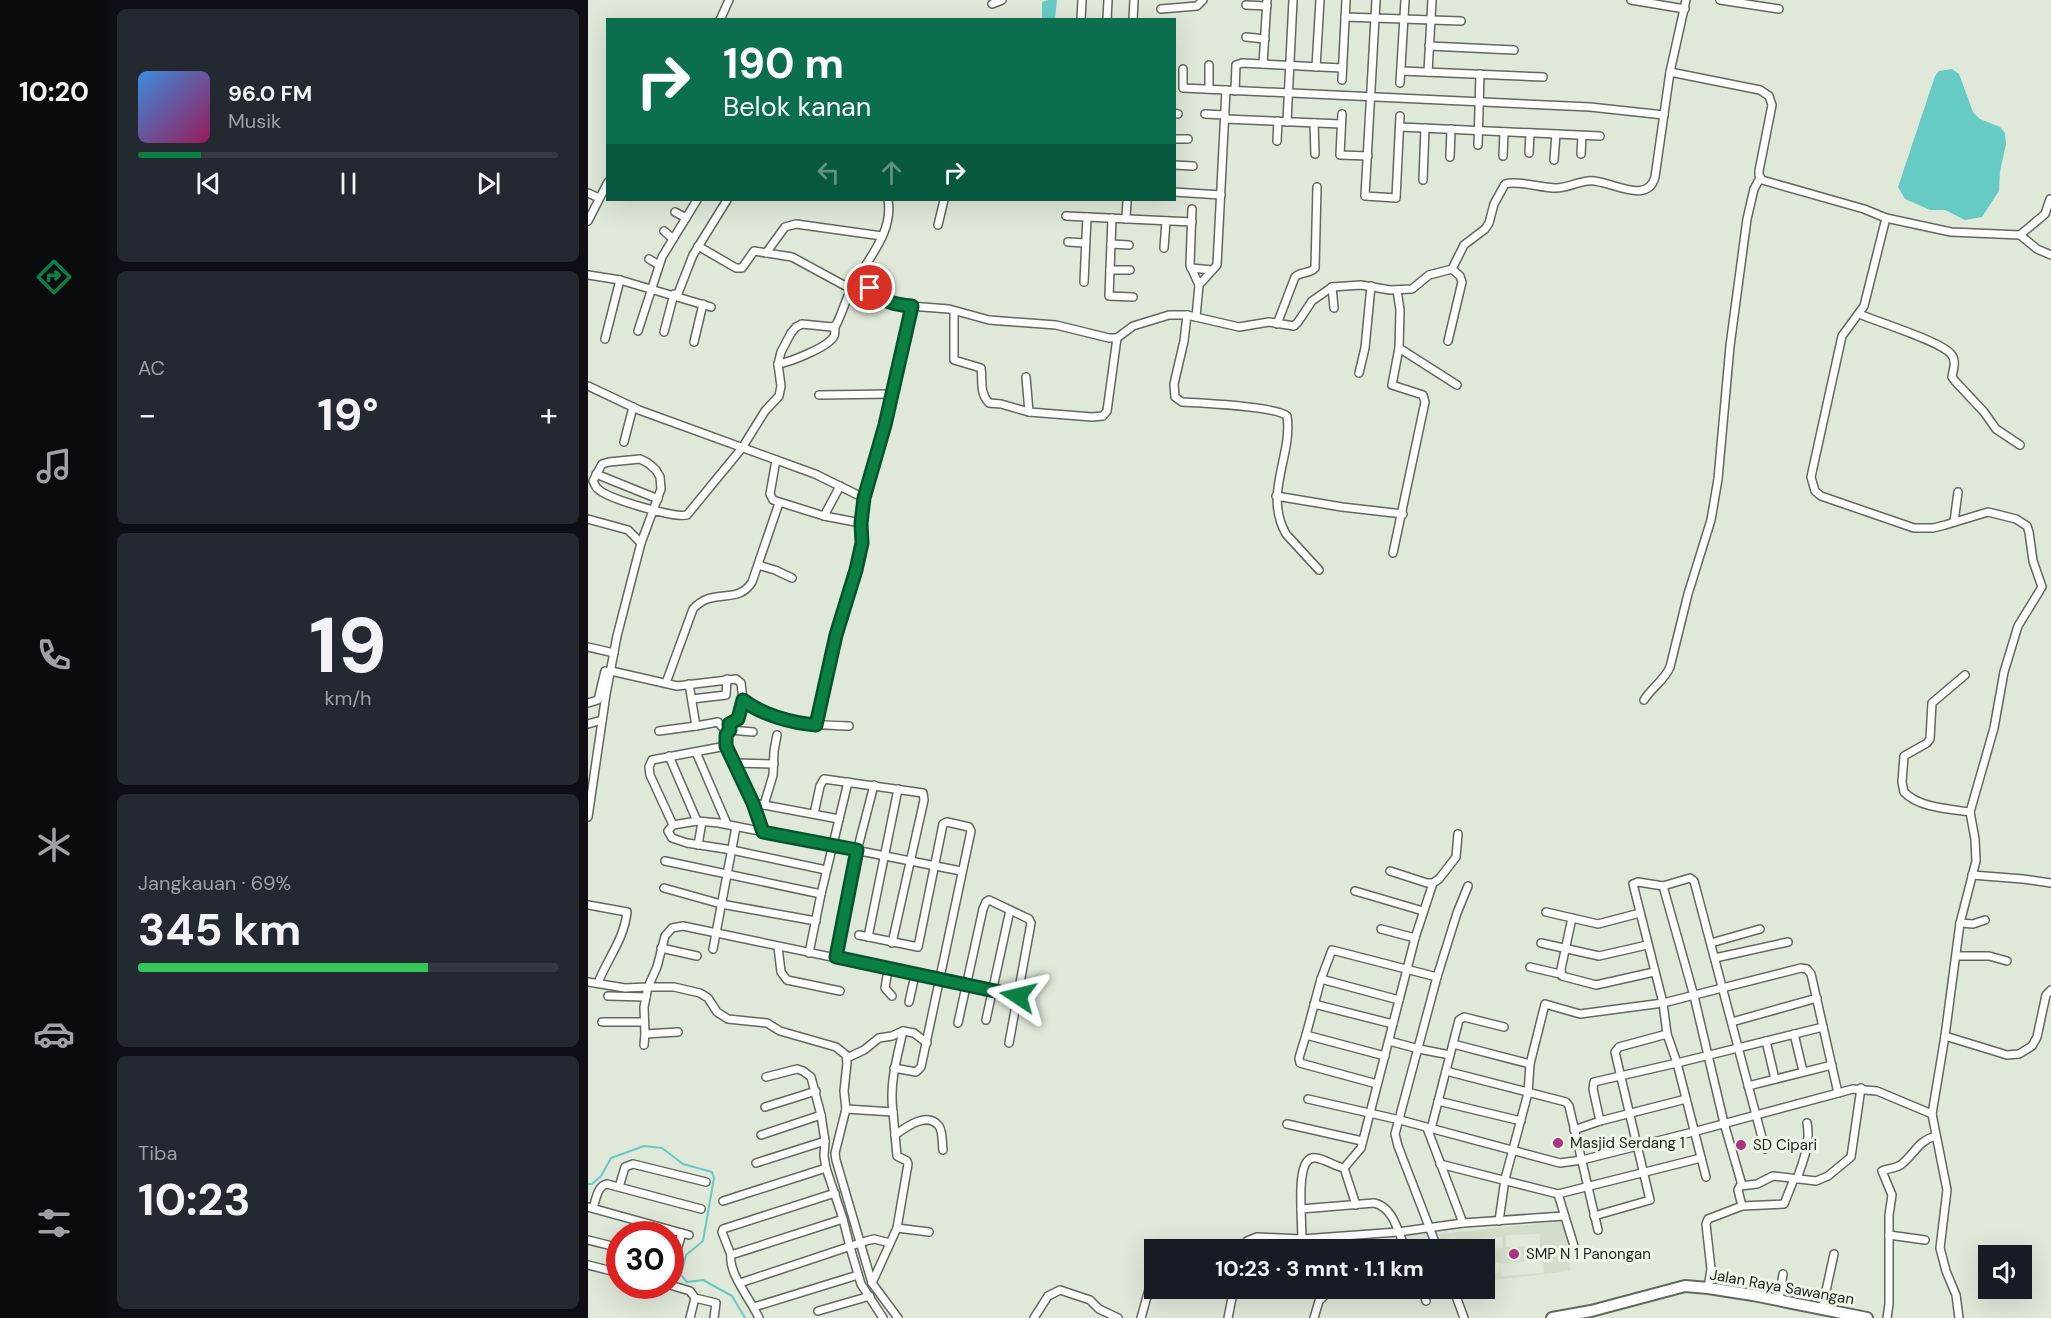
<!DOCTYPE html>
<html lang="id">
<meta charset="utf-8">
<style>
body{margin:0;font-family:"DM Sans",sans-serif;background:#242831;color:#f1f3f6;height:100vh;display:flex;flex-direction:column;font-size:22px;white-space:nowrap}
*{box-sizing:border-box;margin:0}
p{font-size:20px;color:#9ea1a6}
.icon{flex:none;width:33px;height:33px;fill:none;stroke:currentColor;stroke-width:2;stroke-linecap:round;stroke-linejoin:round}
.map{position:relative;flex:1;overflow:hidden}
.side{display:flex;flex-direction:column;gap:9px;padding:9px;background:#0d0f14;width:480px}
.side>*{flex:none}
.banner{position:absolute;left:18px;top:18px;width:570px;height:183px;border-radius:0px;box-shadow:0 6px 24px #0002;background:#0b6e4f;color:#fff;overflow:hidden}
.controls{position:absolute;left:1390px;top:1245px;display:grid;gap:12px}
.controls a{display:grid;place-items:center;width:54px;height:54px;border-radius:0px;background:#171b24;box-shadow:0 6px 24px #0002;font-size:30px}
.speed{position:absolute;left:18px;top:1221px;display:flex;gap:12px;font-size:30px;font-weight:700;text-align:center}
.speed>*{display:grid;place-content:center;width:78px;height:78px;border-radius:50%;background:#171b24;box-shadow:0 6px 24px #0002;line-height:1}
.speed .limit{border:9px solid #d22;background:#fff;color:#111}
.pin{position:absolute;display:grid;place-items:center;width:51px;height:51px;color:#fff;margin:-26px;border:3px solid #fff;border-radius:50%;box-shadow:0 2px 6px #0007}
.me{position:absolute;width:66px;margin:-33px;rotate:280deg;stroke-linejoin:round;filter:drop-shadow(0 0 4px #0008)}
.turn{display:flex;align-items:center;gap:21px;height:126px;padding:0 18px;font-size:27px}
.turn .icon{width:78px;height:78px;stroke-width:2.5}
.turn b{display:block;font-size:42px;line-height:51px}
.lanes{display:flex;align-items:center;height:57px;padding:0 18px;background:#0003;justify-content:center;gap:30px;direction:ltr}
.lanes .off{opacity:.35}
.big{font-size:45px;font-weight:700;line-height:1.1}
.side .widget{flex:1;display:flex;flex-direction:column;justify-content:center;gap:9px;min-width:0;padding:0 21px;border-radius:9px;background:#242831}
.side .dial{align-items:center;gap:0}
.dial b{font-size:78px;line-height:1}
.song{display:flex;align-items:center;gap:18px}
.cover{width:72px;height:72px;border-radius:9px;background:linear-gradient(135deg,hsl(210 70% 55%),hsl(330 70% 35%))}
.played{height:6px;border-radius:3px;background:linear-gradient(90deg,#0b8043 15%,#363941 15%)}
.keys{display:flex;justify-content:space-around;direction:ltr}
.heat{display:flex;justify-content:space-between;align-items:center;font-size:33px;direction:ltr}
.charge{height:9px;border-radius:4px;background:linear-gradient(90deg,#34c759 69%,#363941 0)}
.trip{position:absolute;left:556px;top:1239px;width:351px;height:60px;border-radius:0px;background:#171b24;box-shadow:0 6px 24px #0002;font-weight:700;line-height:60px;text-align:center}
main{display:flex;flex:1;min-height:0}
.tabs{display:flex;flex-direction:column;width:108px;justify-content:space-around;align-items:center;background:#090b0e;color:#9ea1a6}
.tabs .icon{width:42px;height:42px}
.tabs .current{color:#0b8043}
.tabs b{font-size:27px;color:#f1f3f6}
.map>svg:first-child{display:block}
.built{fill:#d2deca;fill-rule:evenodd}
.water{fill:#67cbc5}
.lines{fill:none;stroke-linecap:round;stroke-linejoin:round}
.stream{stroke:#67cbc5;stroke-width:2}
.street-casing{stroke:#61685d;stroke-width:10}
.secondary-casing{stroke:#61685d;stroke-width:14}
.street{stroke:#fff;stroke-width:7}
.secondary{stroke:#fff;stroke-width:10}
.route-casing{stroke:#07532c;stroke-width:15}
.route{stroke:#0b8043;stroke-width:10}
.poi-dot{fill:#af3181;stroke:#edf5e8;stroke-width:2}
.labels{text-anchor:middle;stroke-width:6;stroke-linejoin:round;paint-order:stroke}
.poi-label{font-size:15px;fill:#21241f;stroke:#edf5e8;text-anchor:start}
.street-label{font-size:15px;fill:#21241f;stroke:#edf5e8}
</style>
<main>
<nav class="tabs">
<b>10:20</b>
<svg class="icon current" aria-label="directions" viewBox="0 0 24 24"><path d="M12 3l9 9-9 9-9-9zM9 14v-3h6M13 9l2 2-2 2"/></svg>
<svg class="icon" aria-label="music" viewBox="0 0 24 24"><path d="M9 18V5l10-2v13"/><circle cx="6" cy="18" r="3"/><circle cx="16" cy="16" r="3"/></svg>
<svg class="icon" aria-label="phone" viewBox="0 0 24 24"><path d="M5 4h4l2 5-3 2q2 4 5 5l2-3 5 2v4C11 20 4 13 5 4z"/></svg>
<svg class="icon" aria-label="climate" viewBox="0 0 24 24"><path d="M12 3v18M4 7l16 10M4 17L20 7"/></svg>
<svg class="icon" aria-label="car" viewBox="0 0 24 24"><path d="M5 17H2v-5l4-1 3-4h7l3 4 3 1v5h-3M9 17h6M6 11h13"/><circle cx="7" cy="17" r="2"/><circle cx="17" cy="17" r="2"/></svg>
<svg class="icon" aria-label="filters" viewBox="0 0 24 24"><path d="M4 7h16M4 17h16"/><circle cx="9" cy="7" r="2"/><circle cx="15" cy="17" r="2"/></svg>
</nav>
<section class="side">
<div class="widget">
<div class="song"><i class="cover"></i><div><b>96.0 FM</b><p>Musik</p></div></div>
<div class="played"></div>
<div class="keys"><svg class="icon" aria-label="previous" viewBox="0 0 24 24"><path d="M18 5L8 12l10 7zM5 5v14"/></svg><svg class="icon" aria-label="pause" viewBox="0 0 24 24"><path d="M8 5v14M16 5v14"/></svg><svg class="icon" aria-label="next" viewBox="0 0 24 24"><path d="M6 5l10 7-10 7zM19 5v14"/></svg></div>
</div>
<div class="widget"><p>AC</p>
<div class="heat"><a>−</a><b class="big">19°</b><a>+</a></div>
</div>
<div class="widget dial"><b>19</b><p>km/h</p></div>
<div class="widget"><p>Jangkauan · 69%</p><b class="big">345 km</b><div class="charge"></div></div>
<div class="widget"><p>Tiba</p><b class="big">10:23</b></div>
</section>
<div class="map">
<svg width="1463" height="1318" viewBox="0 0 1463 1318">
<rect width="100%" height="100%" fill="#e0e8da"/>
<path class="built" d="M977,1221L982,1271L897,1281V1274L912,1273L911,1263L897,1264V1250L890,1249L915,1248L914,1237L883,1239V1249L872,1250L867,1236L858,1239L862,1249L856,1250L851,1234ZM952,1234V1246L918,1247V1235ZM955,1260L956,1273L913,1276L912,1264Z"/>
<g class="water">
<polygon points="460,0 469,0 467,19 454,19 454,2"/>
<polygon points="1364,69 1371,74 1385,112 1392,119 1412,127 1417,133 1418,144 1412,172 1411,191 1394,217 1377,220 1357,210 1342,210 1317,199 1310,187 1347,76 1351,71"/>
</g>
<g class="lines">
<polyline class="stream" points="0,1184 4,1184 13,1176 23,1158 56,1146 74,1148 95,1164 124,1172 126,1178 115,1241 98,1255 93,1275 99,1282 115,1280 144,1296 157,1318"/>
<defs>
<g id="street">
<polyline points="788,0 777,196 808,198 812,116"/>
<polyline points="1043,0 1097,9"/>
<polyline points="1098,0 1082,72 1172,90 1181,96 1184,105 1171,171 1171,175 1174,180 1276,209 1298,218 1363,232 1432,235 1449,249 1463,255"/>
<polyline points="1132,0 1191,9"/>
<polyline points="404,4 414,0"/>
<polyline points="658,5 679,6"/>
<polyline points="573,9 609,6 615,0"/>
<polyline points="757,17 873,21"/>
<polyline points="132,20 141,0"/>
<polyline points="493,20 494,0"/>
<polyline points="519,20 520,0"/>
<polyline points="545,20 546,0"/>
<polyline points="658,37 677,39"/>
<polyline points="841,46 926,50"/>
<polyline points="675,64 679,0"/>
<polyline points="728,67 732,0"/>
<polyline points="595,69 595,88 1002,107 1076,115"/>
<polyline points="813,71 955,77"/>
<polyline points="840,72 844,0"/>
<polyline points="754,80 758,0"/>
<polyline points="812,83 817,0"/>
<polyline points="621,89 621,65"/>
<polyline points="647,91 648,65 654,63 754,68"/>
<polyline points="586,113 590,114"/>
<polyline points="617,114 637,115"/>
<polyline points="754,114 752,155 780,156"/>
<polyline points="637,119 753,124"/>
<polyline points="699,122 705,0"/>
<polyline points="726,123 727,154"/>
<polyline points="812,127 1012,136"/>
<polyline points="586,139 600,139"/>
<polyline points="689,141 690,121"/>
<polyline points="890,145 892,74"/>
<polyline points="941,153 942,133"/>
<polyline points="993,154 994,136"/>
<polyline points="915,156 916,132"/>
<polyline points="862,157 863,129"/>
<polyline points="966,160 968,134"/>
<polyline points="586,165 605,166"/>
<polyline points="835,180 837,128"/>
<polyline points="586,192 633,195"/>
<polyline points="0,193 11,198"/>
<polyline points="604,209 602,265 611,285 608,317"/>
<polyline points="87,212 98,218"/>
<polyline points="478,216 604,222"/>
<polyline points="524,218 521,296 545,297"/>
<polyline points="1298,218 1276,306 1254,336 1223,477 1227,491 1233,496 1326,528 1345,528 1357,525 1400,512 1428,519 1439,526 1441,532 1445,561 1454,587 1430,626 1416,672 1406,728 1382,812 1387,839 1388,861 1372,923 1357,1036 1344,1114 1359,1190 1352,1248 1358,1271 1368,1295 1371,1318"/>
<polyline points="538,219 539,200"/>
<polyline points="0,221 20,182"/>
<polyline points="350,225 356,200"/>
<polyline points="76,231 84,238"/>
<polyline points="1432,235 1457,214 1462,199"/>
<polyline points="480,242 497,243"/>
<polyline points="523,244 541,245"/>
<polyline points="110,246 148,268 154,268 166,251 204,257 263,289"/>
<polyline points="576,248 578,221"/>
<polyline points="178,253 197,227 208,224 294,236"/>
<polyline points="61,259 71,265"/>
<polyline points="603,268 624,270"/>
<polyline points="522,270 542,270"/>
<polyline points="0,275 32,280 123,307"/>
<path d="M272,275L286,293L297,301L308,305L361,309L401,320L468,325L521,338H529L545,326L581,315H599L651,327L681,322L706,326L710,322L724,301L744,287L773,285L802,290L824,289L841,275L864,269L876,245L897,229L901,223L906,204L917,184C929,180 953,188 968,188C979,188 989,182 1000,181C1019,178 1059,207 1067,177L1082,72"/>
<polyline points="496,282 499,217"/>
<polyline points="611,285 629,265 638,90"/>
<polyline points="744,287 746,308"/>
<polyline points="809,290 812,310 811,348 869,385"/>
<polyline points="89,296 105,255 139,200"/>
<path d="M366,311V360L393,368C395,381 391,392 401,403L413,404L441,412"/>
<path d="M1271,314C1290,322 1352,341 1363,354C1369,361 1365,370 1364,377L1367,381L1396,412L1408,429L1432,445"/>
<path d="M599,315L596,341L586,384L587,397L594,402C613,403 687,406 699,416C705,456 675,493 698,534L731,570"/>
<path d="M689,324L707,277C713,271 722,274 727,268L729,187"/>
<polyline points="50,331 74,257 109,200"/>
<polyline points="76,332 86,294"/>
<polyline points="17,339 32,280"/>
<polyline points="860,341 874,282 872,276 864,269"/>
<polyline points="106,342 115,304"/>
<path d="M190,364C202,362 241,347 246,336C247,334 247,328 247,326"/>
<polyline points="771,373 777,348 783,286"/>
<polyline points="438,377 441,412 504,417 515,416 519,411 529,338"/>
<polyline points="0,386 51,410 227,474 276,498"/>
<polyline points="231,395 304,394"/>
<polyline points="36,442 45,407"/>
<polyline points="188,460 182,494 185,500 236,516 273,523"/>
<polyline points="8,474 70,499"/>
<polyline points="688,496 754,507 815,514"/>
<polyline points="236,516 252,486"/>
<polyline points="0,519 40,530 53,543 29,636 18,694 0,817"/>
<polyline points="1366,522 1370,492"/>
<path d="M53,543L73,489L72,477L68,470L60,463L52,459L21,462L14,464L5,481C7,484 7,487 10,489C20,499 86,518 99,515L154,448L177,411L191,396L193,386L190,364L193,352L203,333L208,327L214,324L244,327L248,325C254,314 257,301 263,290C277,261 306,234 300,200"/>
<polyline points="805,553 837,402 835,395 804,385 811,348"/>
<polyline points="170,565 187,570 204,578"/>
<polyline points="0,647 26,653"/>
<path d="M23,671L89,686L148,679L153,683L155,700C184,724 225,725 261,726"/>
<path d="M1377,675L1344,703L1342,739L1339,743L1316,756L1314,782L1316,792C1331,808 1362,809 1382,812"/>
<path d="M78,683L105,609C126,586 149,606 164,582L191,503"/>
<polyline points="104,699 138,695 139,679"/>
<path d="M1056,700C1064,687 1076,681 1082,667L1100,594L1123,520L1130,479L1142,346L1159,219L1166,189L1172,178"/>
<polyline points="0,703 10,700 17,671"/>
<polyline points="0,724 14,720"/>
<polyline points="228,725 248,635 268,570 274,543 273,523 276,498 297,425 324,306"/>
<polyline points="108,726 130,722 139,733"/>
<polyline points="142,730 142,723 150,719 155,700"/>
<polyline points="71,731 108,726 101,684"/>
<polyline points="165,732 142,730 138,735 138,746 165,803 175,832"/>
<polyline points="108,752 139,824"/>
<polyline points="81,756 109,821"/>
<polyline points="146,763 186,764"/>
<polyline points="165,803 251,819"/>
<polyline points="176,805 185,775 186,751 189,735"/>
<polyline points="226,814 232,786 236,779 335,793 336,800 304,943"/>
<polyline points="85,825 62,775 61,767 64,760 138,746"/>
<polyline points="110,845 114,822"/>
<polyline points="77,861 233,894"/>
<polyline points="238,870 144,850 99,843 84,838 80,831 85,825 109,821 131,823 373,871"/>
<polyline points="1384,875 1435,879 1463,883"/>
<polyline points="845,883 851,879 868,857 870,834"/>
<polyline points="1075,886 1106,996 1136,1123 1154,1185"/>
<polyline points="76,888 133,904 228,921"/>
<polyline points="767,891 835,911"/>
<path d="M0,905L39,912C36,940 19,959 10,983"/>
<polyline points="958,912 1010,924 1052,913"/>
<polyline points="984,918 973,969 974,976 1008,985 1066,972"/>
<polyline points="1372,923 1385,924 1397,920"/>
<polyline points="793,929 827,938"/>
<polyline points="271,935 330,947 355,824 359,822 381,827 383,831 333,1067 328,1072 306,1068"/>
<polyline points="280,937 310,789"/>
<polyline points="953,943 1011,956 1059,945"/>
<polyline points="1123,943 1172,929"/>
<polyline points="190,947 193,972 199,980 252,991"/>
<polyline points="73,948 109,956"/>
<polyline points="125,949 148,827"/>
<polyline points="221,953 233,894 260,782"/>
<polyline points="1368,956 1401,956 1419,961"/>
<polyline points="248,957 269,851 286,785"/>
<polyline points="1127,958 1200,942"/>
<polyline points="942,967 972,974"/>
<polyline points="300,970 297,988 304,996"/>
<polyline points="849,977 869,913 880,886"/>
<polyline points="733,979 811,1000"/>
<polyline points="0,982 37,988 60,987 69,967 77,936 84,928 95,926 430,996"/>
<polyline points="20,996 58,997"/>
<polyline points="321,1002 327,975"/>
<polyline points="726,1004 805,1024"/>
<polyline points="398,1020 422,910"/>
<polyline points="14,1022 56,1022"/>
<polyline points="1144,1022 1229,998"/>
<polyline points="370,1023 395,909 398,902 401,900 441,919 443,923 421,1043"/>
<polyline points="90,1032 57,1034 56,1007 60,987 86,987 112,993 120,998 129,1012 140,1019 179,1023 192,1031 248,1047 258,1055 259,1063 256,1091 258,1109 247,1153 248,1160 284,1283 310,1318"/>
<polyline points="1206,1034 1215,1071"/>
<polyline points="718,1035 711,1058 712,1063 789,1084"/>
<polyline points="1357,1036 1419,1055 1431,1054 1444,1046 1449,1037 1458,995 1463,990"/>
<polyline points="801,1041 831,1049 862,1055"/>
<polyline points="1178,1041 1187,1079"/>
<polyline points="865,1044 942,1064"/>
<polyline points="56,1045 57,1034"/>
<polyline points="797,1056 718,1035 733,979 744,950 849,977 807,1134 810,1146 850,1250"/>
<polyline points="259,1058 276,1050 291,1038 304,1036 315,1031 326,1033 339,1043"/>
<polyline points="858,1071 978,1102 981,1106 1010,1230"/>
<polyline points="178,1077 209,1069 215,1071 223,1077 233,1115 237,1141 236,1156 238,1168 255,1219 262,1247 273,1284 295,1318"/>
<polyline points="1160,1086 1244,1065"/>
<polyline points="720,1099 812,1120 972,1163 994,1160 1105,1132 1265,1089 1289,1091 1344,1114"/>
<polyline points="850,1101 933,1121"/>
<polyline points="177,1107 228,1091"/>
<path d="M258,1109L305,1112C301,1084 309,1058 315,1031"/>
<polyline points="1012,1121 1005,1089 1006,1082 1089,1063 1079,1034 1075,1003 1045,884 1050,882 1075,886 1102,878 1106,881 1177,1149"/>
<polyline points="699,1124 774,1141"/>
<polyline points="839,1128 875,1223"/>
<polyline points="843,1129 871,1020 876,1017 916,1027"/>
<polyline points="986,1130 1012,1121 1098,1099"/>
<polyline points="173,1135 233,1115"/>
<path d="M307,1135C318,1127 339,1111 351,1126C355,1132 354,1143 355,1150"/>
<polyline points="168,1163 237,1141"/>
<polyline points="852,1164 970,1194 1113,1158"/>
<polyline points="756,1168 773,1148 827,938 845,883 839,883 802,871"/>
<polyline points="1118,1177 1089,1063 1235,1027"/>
<path d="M1209,1179C1215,1161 1223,1143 1219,1123"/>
<polyline points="31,1187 37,1167 45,1164 118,1182"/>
<polyline points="247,1193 135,1229 134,1232 143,1255 255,1219"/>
<polyline points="970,1194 986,1246"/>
<polyline points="135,1201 238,1168"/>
<polyline points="1154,1206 1196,1204 1206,1179"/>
<polyline points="0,1207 101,1235"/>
<path d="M5,1208C8,1200 9,1186 19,1184L113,1209"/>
<path d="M713,1209C713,1197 710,1155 728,1158C737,1159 746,1166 756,1168L768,1205"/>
<polyline points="1006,1216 1062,1200 1027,1052 1031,1047 1079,1034"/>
<polyline points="911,1221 917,1179 940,1093 942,1064 957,1004 992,1014 1075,1003 1213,968 1219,969 1223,974 1250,1093"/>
<polyline points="309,1228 341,1232"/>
<polyline points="1301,1235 1337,1240"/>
<path d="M714,1239L713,1209L786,1203C806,1207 810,1233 818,1250"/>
<polyline points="0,1240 32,1248"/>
<polyline points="653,1250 659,1241 669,1237 714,1239 810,1232 875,1223 976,1216"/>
<path d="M143,1255C140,1273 163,1300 171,1318"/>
<polyline points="0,1265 32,1273"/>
<polyline points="82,1274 94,1233"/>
<polyline points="152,1283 278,1241 286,1239 302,1243"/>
<polyline points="284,1283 309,1228 320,1164 319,1161 309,1156 305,1112"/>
<polyline points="82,1285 102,1291 107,1298 128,1303 126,1318"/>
<polyline points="865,1288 876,1318"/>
<polyline points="1120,1288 1123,1269 1118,1224 1120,1219 1154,1206 1150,1190 1152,1186 1169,1184 1185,1176 1228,1181 1240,1176 1263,1157 1273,1088"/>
<polyline points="835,1289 838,1301"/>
<polyline points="1191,1300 1195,1274"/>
<polyline points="166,1307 270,1275"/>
<polyline points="1234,1309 1246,1254"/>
<polyline points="230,1311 282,1296"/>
<polyline points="102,1318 107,1298"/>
<polyline points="446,1318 460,1296 472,1290 502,1300 511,1309 530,1318"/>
<polyline points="553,1318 565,1275 567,1272"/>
<polyline points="640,1318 646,1288"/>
<polyline points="726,1318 731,1301 738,1294 830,1291 835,1288"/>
<path d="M1299,1318L1301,1304V1215L1304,1195L1294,1171C1300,1168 1309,1169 1315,1163C1327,1153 1331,1140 1348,1136"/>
</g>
<polyline id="secondary" points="964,1318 1003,1311 1097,1286 1120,1288 1165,1295 1279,1318"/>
</defs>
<use href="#street" class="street-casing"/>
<use href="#secondary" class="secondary-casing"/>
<use href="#street" class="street"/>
<use href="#secondary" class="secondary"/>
</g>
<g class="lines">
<defs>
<path id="route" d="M282,288C294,301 306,305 324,306L297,425L276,498L273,523L274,543L268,570L248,635L228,725C204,723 174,715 155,700L150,719L141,724L142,730L138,735V746L165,803L175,832L269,850L248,957L430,996"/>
</defs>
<use href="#route" class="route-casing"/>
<use href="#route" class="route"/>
</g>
<g class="poi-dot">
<circle cx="970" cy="1143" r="6"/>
<circle cx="1153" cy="1145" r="6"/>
<circle cx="926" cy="1254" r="6"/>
</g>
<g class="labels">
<g class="poi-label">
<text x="982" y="1148">Masjid Serdang 1</text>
<text x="1165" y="1150">SD Cipari</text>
<text x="938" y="1259">SMP N 1 Panongan</text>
</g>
<g class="street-label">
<text transform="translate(1194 1287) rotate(10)" y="5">Jalan Raya Sawangan</text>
</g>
</g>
</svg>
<div class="controls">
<a><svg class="icon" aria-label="sound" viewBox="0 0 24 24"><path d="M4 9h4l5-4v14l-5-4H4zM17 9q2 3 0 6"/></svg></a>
</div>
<div class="speed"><div class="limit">30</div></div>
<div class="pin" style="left:282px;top:288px;background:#d93025"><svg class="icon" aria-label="arrive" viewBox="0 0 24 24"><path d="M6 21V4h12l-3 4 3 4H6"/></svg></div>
<svg class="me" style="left:430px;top:996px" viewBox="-20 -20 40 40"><path d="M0-17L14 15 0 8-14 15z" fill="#0b8043" stroke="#fff" stroke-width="4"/></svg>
<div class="trip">10:23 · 3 mnt · 1.1 km</div>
<div class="banner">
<div class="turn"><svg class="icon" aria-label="right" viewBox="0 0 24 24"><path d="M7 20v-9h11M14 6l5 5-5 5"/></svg><div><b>190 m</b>Belok kanan</div></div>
<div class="lanes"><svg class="icon off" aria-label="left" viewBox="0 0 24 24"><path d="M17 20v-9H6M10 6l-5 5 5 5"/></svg><svg class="icon off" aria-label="ahead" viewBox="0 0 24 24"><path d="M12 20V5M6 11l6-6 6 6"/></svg><svg class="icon" aria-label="right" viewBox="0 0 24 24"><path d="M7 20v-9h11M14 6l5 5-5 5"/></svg></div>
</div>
</div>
</main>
